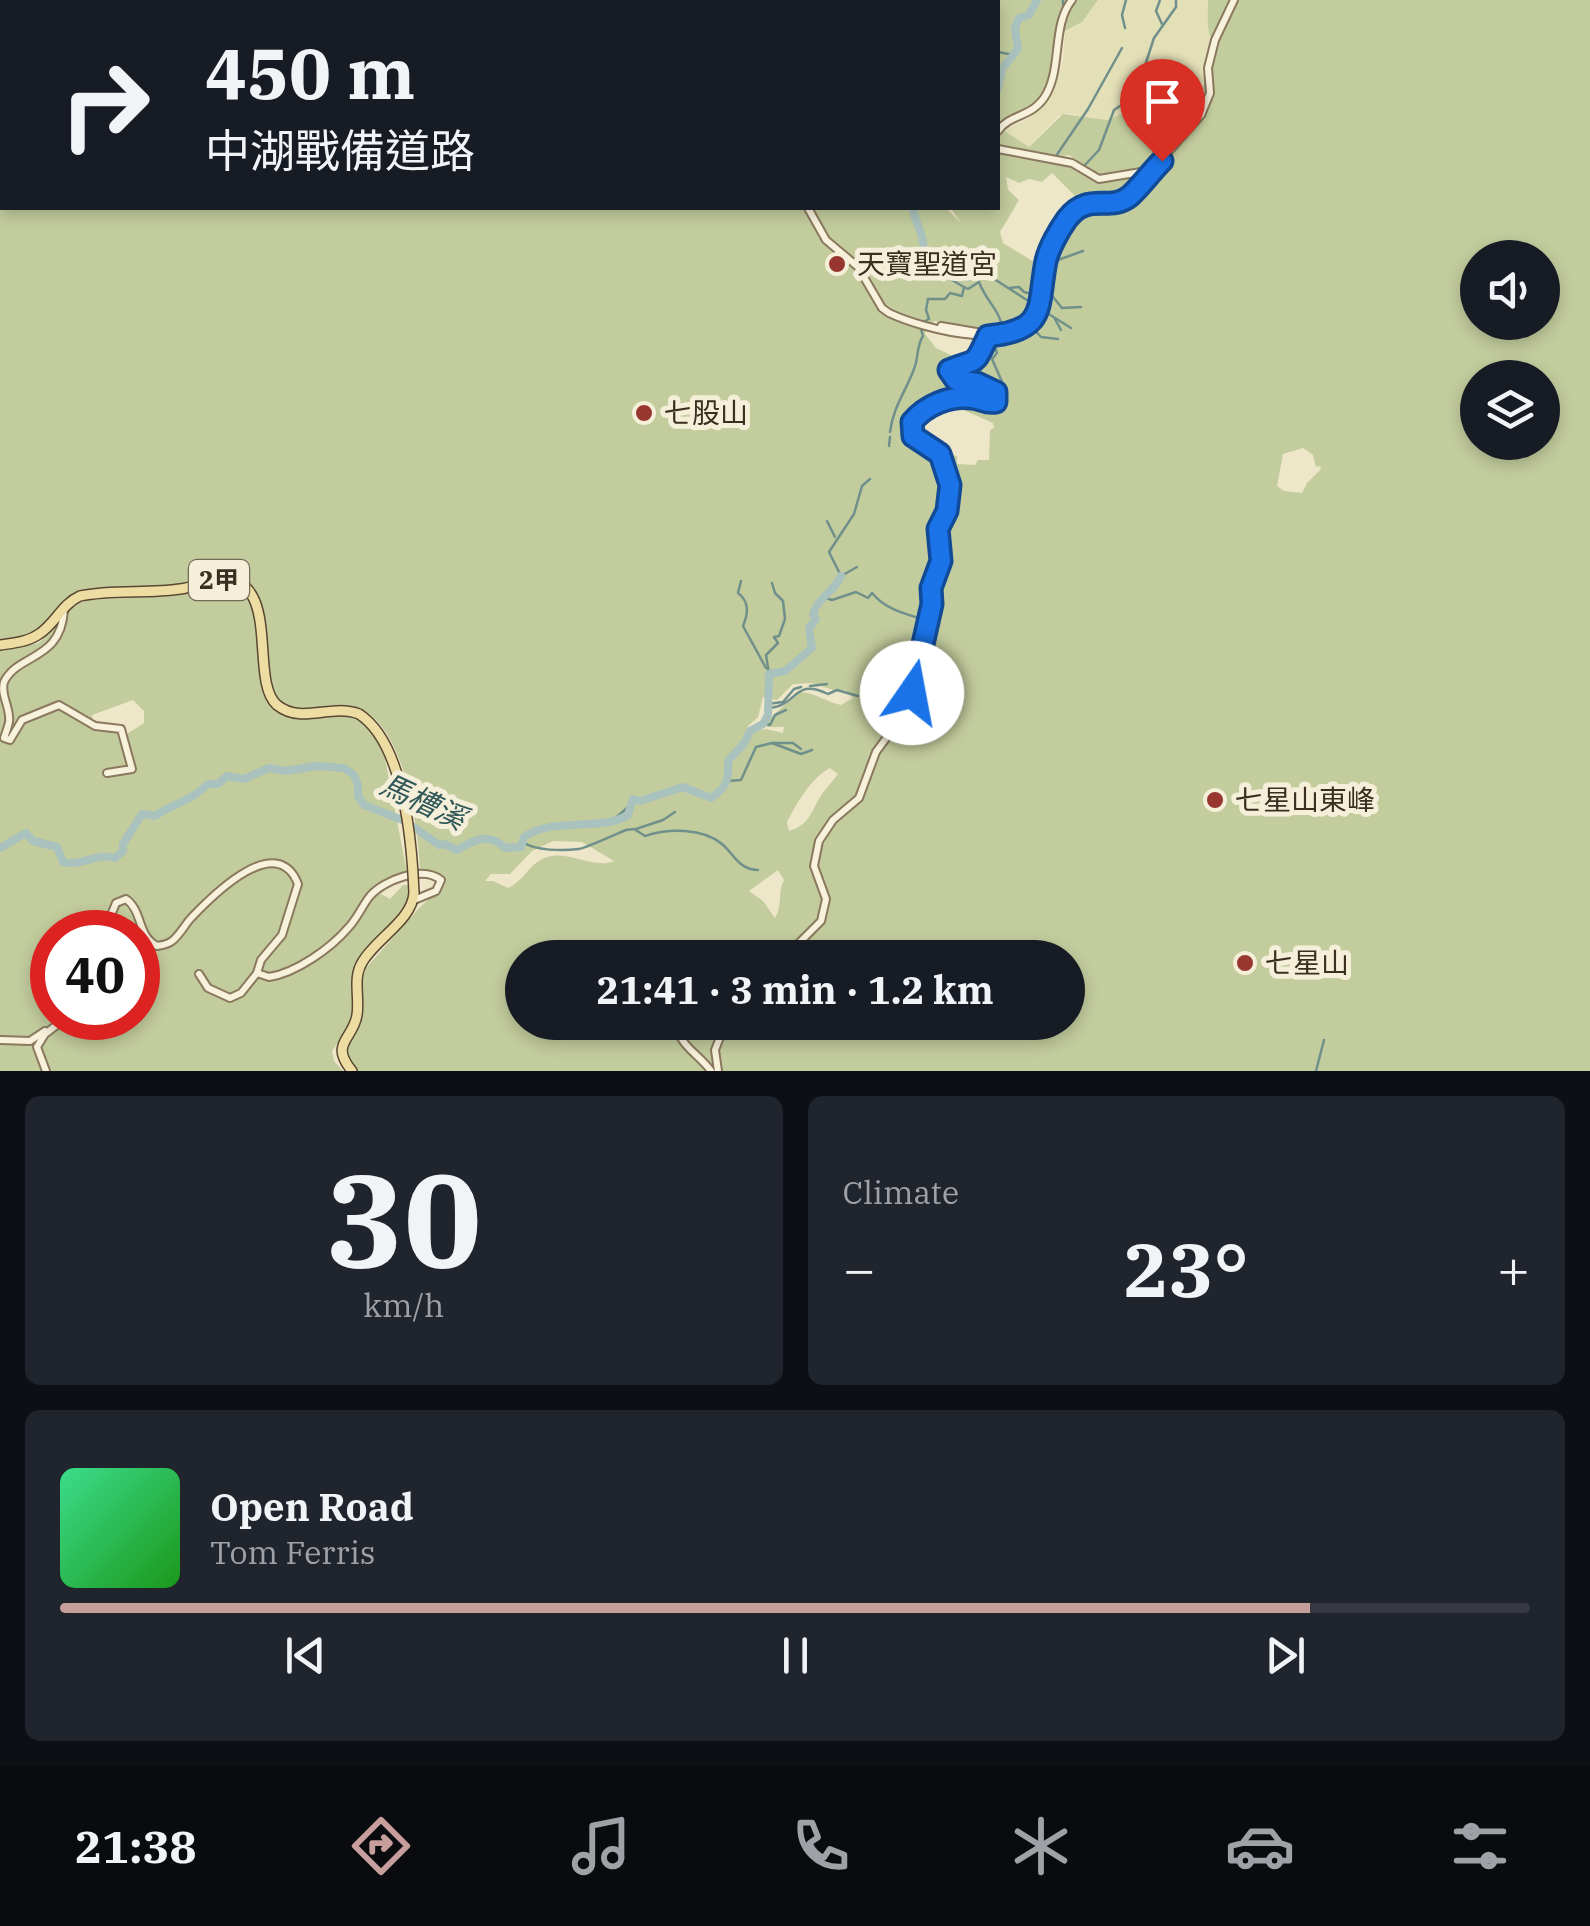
<!DOCTYPE html>
<meta charset="utf-8">
<style>
body{margin:0;font-family:"IBM Plex Serif","Noto Sans TC",serif;background:#20242c;color:#f1f3f6;height:100vh;display:flex;flex-direction:column;font-size:38px;white-space:nowrap}
*{box-sizing:border-box;margin:0}
p{font-size:32px;color:#9ea1a6}
.icon{flex:none;width:55px;height:55px;fill:none;stroke:currentColor;stroke-width:2;stroke-linecap:round;stroke-linejoin:round}
.map{position:relative;height:1071px;overflow:hidden}
.details{display:flex;flex-direction:column;gap:25px;padding:25px;background:#0d0f14;flex:1}
.details>*{flex:none}
.top-card{position:absolute;left:0px;top:0px;width:1000px;height:210px;box-shadow:0 5px 15px #0003;background:#171b24;color:#f1f3f6;overflow:hidden}
.controls{position:absolute;left:1460px;top:240px;display:grid;gap:20px}
.controls a{display:grid;place-items:center;width:100px;height:100px;border-radius:50%;background:#171b24;box-shadow:0 5px 15px #0003;font-size:50px}
.speed{position:absolute;left:30px;top:910px;display:flex;gap:20px;font-size:50px;font-weight:700;text-align:center}
.speed>*{display:grid;place-content:center;width:130px;height:130px;border-radius:50%;background:#171b24;box-shadow:0 5px 15px #0003;line-height:1}
.speed .limit{border:15px solid #d22;background:#fff;color:#111}
.pin{position:absolute;display:grid;place-items:center;width:85px;height:85px;color:#fff;margin:-102px -42px;border-radius:50% 50% 50% 0;rotate:-45deg;box-shadow:0 0 10px #0007}
.pin .icon{rotate:45deg}
.me{position:absolute;width:110px;margin:-55px;rotate:12deg;stroke-linejoin:round;filter:drop-shadow(0 0 8px #0008)}
.turn{display:flex;align-items:center;gap:35px;height:210px;padding:0 40px;font-size:45px}
.turn .icon{width:130px;height:130px;stroke-width:2.5}
.turn b{display:block;font-size:70px;line-height:85px}
.big{font-size:75px;font-weight:800;line-height:1.1}
.details .widget{flex:1;display:flex;flex-direction:column;justify-content:center;gap:15px;min-width:0;padding:0 35px;border-radius:15px;background:#20242c}
.details .dial{align-items:center;gap:0}
.dial b{font-size:130px;line-height:1}
.song{display:flex;align-items:center;gap:30px}
.cover{width:120px;height:120px;border-radius:15px;background:linear-gradient(135deg,hsl(150 70% 55%),hsl(120 70% 35%))}
.played{height:10px;border-radius:5px;background:linear-gradient(90deg,#c89e9d 85%,#363941 85%)}
.keys{display:flex;justify-content:space-around;direction:ltr}
.heat{display:flex;justify-content:space-between;align-items:center;font-size:55px;direction:ltr}
.details .tiles{flex:1;display:grid;gap:25px;grid-template-columns:1fr 1fr}
.widget:last-child{grid-column:span 2}
.trip{position:absolute;left:505px;top:940px;width:580px;height:100px;border-radius:50px;background:#171b24;box-shadow:0 5px 15px #0003;font-weight:800;line-height:100px;text-align:center}
.tab-bar{display:flex;height:160px;justify-content:space-around;align-items:center;background:#090b0e;color:#9ea1a6}
.tab-bar .icon{width:70px;height:70px}
.tab-bar .on{color:#c89e9d}
.tab-bar b{font-size:45px;color:#f1f3f6}
.map>svg:first-child{display:block}
.farmland{fill:#e3dfb7}
.green{fill:#c3cc9d;fill-rule:evenodd}
.lines{fill:none;stroke-linecap:round;stroke-linejoin:round}
.stream{stroke:#70908b;stroke-width:2.5}
.river{stroke:#aac2bd;stroke-width:8}
.minor-casing{stroke:#8a795e;stroke-width:10}
.major-casing{stroke:#584732;stroke-width:12}
.minor{stroke:#f8f2dd;stroke-width:6}
.major{stroke:#eedda3;stroke-width:9}
.major-bridge-casing{stroke:#584732;stroke-width:12;stroke-linecap:butt}
.major-bridge{stroke:#eedda3;stroke-width:9}
.route-casing{stroke:#114b97;stroke-width:25}
.route{stroke:#1a73e8;stroke-width:18}
.poi-dot{fill:#973730;stroke:#f5efd9;stroke-width:4}
.labels{text-anchor:middle;stroke-width:10;stroke-linejoin:round;paint-order:stroke}
.shield{fill:#f5efd9;stroke:#736958;stroke-width:2.5}
.shield-label{font-size:25px;font-weight:bold;fill:#3b2f21}
.poi-label{font-size:28px;fill:#3b2f21;stroke:#f5efd9;text-anchor:start}
.water-label{font-size:30px;font-style:italic;fill:#31595a;stroke:#f5efd9}
</style>
<div class="map">
<svg width="1590" height="1071" viewBox="0 0 1590 1071">
<rect width="100%" height="100%" fill="#eee6c9"/>
<polygon class="farmland" points="1098,0 1208,0 1210,36 1205,81 1170,133 1164,135 1115,116 1107,120 1068,113 1058,116 1028,147 1003,130 1027,120 1050,97 1063,64 1065,33 1082,22"/>
<g class="green">
<path d="M0,0H1098L1082,22L1058,35C1056,63 1052,98 1026,114C1016,120 1006,118 998,127V2H2V208H946L961,223L951,208H998V154H1016L1066,165L1094,182L1138,177C1126,202 1105,196 1080,201L1052,173L1042,182L1029,179L1019,183L1006,177L1008,190L1019,200L1000,232L1003,243L1039,265L1041,281L1035,308C1009,341 971,330 935,321L927,325L925,334L936,348L963,361L947,366L943,371L946,376L994,397C981,401 973,393 960,392C938,392 912,408 907,429L915,446L933,458L946,443L949,455L957,456V464L975,465L978,460H989L990,430L994,428L993,423L959,408L969,406L995,410L1003,399C984,381 971,384 953,373L974,368C978,361 982,353 988,348C1005,333 1023,341 1040,316C1060,287 1045,247 1078,216C1094,201 1112,210 1129,199C1137,194 1144,184 1150,176C1136,165 1121,174 1104,177L1069,155L1057,157L1000,148L998,140L1003,130L1029,147L1063,114L1107,120L1124,113L1164,135C1182,126 1219,68 1216,47C1215,42 1210,38 1209,32C1207,23 1208,10 1208,0H1590V1071H356L346,1049L361,1013L362,982L366,968L419,908L445,884L440,874L420,870C418,825 404,717 352,706C319,699 301,725 272,693L253,594L230,578L182,587L83,593L38,633L0,643ZM1478,258H1542V322H1478ZM1478,378H1542V442H1478ZM1303,448L1313,455L1316,467L1320,466L1321,469L1307,483L1302,493L1284,491L1277,486L1283,454ZM812,683L833,690H845L853,698L841,705C826,702 814,692 799,692L768,720L767,727H784L783,733L766,729L747,732L748,726L758,717L763,697L777,700L793,684ZM830,768L838,774C833,781 827,787 822,794C811,811 810,825 789,831L787,822C797,803 811,778 830,768ZM553,841L582,842L614,861C596,869 572,853 552,856C530,859 526,880 508,888L493,881H485L491,874H510L532,851ZM778,870L784,880C777,894 783,905 775,918L763,901L749,891ZM522,958H1068V1022H522Z"/>
<path d="M217,584C277,583 247,664 266,697C296,748 348,681 383,748L407,873L374,895L381,894L390,899L403,885H408L411,894L393,924L355,964V1017L332,1051L334,1061L343,1071H0V651L39,643L70,609L86,600L175,596ZM133,700L144,711V723L127,734L122,728L93,720L92,715ZM52,932H138V1018H52Z"/>
</g>
<g class="lines">
<g class="stream">
<polyline points="202,0 206,2"/>
<polyline points="541,0 556,0"/>
<polyline points="559,0 580,2"/>
<polyline points="1063,0 1063,5"/>
<polyline points="1160,0 1156,11 1162,24"/>
<polyline points="404,2 407,0"/>
<polyline points="453,2 462,2"/>
<polyline points="519,2 530,0"/>
<polyline points="1125,28 1122,15 1126,0"/>
<polyline points="998,52 1014,55"/>
<polyline points="1145,71 1187,95"/>
<polyline points="1133,97 1145,127"/>
<polyline points="1056,156 1088,109 1122,48"/>
<polyline points="1084,166 1099,150 1114,110 1135,96 1154,38 1176,7 1176,0"/>
<polyline points="0,178 2,178"/>
<polyline points="961,280 991,277 1030,302"/>
<path d="M964,287L968,289L979,282C986,301 999,309 1003,329"/>
<polyline points="1009,288 1019,287 1024,292 1039,296"/>
<polyline points="1048,292 1055,261 1083,251"/>
<polyline points="1049,292 1062,308 1081,307"/>
<polyline points="1044,311 1071,328"/>
<polyline points="1055,319 1061,330"/>
<polyline points="923,322 929,319 926,310 928,299 945,299 950,293 962,296 964,287 938,272 934,260 923,253"/>
<polyline points="994,344 997,353 992,359 1003,384 1000,392"/>
<polyline points="985,365 982,361 988,357 985,350 988,347 1032,327 1041,337 1058,339"/>
<path d="M890,432C893,407 906,391 914,369C919,357 916,347 923,336L921,329"/>
<polyline points="889,446 890,437"/>
<polyline points="827,521 835,537"/>
<polyline points="857,567 841,576 829,552 854,514 862,486 870,479"/>
<path d="M741,581L738,593C750,602 748,614 743,626L766,668"/>
<path d="M823,597L832,600L856,592L868,598L872,593C886,610 906,614 925,620"/>
<polyline points="769,674 766,655 778,643 774,637 779,636 785,619 783,601 775,593 772,583"/>
<polyline points="810,686 827,684"/>
<polyline points="767,704 783,702 794,689 801,687"/>
<path d="M768,708C799,706 793,677 828,694L837,690L858,696"/>
<polyline points="764,723 770,725 775,715 786,710"/>
<polyline points="772,743 793,743 801,749"/>
<polyline points="728,781 741,780 756,747 772,743 801,754 812,750"/>
<polyline points="611,822 628,807"/>
<polyline points="636,829 663,820 675,812"/>
<path d="M523,842C535,851 563,851 579,849C586,848 616,834 626,830L634,829L645,836C668,828 703,828 722,844C734,854 739,870 758,870"/>
<polyline points="1316,1071 1324,1040"/>
</g>
<g class="river">
<polyline points="998,88 1002,69 1018,49 1015,28 1019,18 1029,15 1037,0"/>
<path d="M913,208C915,224 926,237 923,253"/>
<path d="M0,848L26,833L33,841L57,847L63,862C81,867 97,852 115,858L123,851V844L142,814L155,816C173,803 190,802 208,784H218L227,776L244,779L269,768L286,771L316,766L344,768L354,775L358,785V796L364,805L405,821L439,845L444,844L457,850C473,840 491,832 505,848L521,847L524,837C554,816 601,832 628,815L633,799L640,801L683,787L711,798C727,787 729,780 728,761L745,742L750,731L763,724L768,715L769,674L785,671L812,648L809,628L816,619L813,614C818,597 835,591 841,576"/>
</g>
<defs>
<g id="minor">
<polyline points="710,0 710,2"/>
<path d="M998,131C1010,113 1034,118 1047,93C1062,64 1052,25 1072,0"/>
<polyline points="998,149 1072,163 1099,179 1141,172 1147,176"/>
<path d="M808,208L826,240L858,267L882,308L889,313C923,329 1026,358 1042,304C1045,292 1044,278 1046,266C1049,242 1067,216 1086,202L1108,203L1129,196L1201,115L1210,93L1208,68L1215,40L1234,0"/>
<polyline points="941,326 982,333"/>
<path d="M64,610C61,661 18,653 4,682C0,695 11,708 9,722C8,727 6,732 4,738L10,740L22,720L59,705L95,726L121,729L132,769L107,773"/>
<path d="M104,932L116,903L126,899C143,911 137,936 157,946C162,945 167,945 172,941C180,935 185,924 192,917C214,894 277,831 298,884L282,935L261,960L257,973L269,977C296,973 331,948 348,928C357,919 362,906 370,896C384,880 423,865 441,880L436,891L414,900"/>
<polyline points="52,958 43,957 39,963 41,971 52,982"/>
<path d="M784,958L821,921L826,899L814,866L819,841L833,820L859,798L876,752L906,711L932,604L931,588L941,561L938,529L950,499L951,485L940,455L920,443L910,426C922,405 947,396 971,398C981,399 986,403 996,402L995,392C980,385 959,384 948,372L952,367C975,367 979,356 988,336"/>
<polyline points="199,974 208,988 230,998 241,993 257,973"/>
<path d="M675,1022C680,1047 698,1053 711,1071"/>
<polyline points="0,1040 30,1041 45,1031"/>
<polyline points="46,1071 37,1047 45,1034 66,1018"/>
<polyline points="718,1071 715,1050 726,1022"/>
</g>
<g id="major">
<path d="M0,645C13,643 28,642 39,634C55,624 62,604 80,596C113,589 148,594 180,589C193,588 205,580 217,579C284,574 248,680 277,705C302,725 331,703 359,714"/>
<path d="M352,1071C329,1043 353,1040 357,1015C360,996 352,978 363,961C377,938 412,920 414,893"/>
</g>
</defs>
<use href="#minor" class="minor-casing"/>
<use href="#major" class="major-casing"/>
<use href="#minor" class="minor"/>
<use href="#major" class="major"/>
<defs>
<path id="major-bridge" d="M359,714C404,743 412,843 414,893"/>
</defs>
<use href="#major-bridge" class="major-bridge-casing"/>
<use href="#major-bridge" class="major-bridge"/>
</g>
<g class="lines">
<defs>
<path id="route" d="M912,693L932,604L931,588L941,561L938,529L947,511L950,485L940,454L913,436L912,422C926,405 950,395 972,398C982,399 986,404 996,402V392L977,383L956,380L949,370C977,358 973,369 988,336C1048,331 1037,306 1046,261C1049,248 1059,230 1067,219C1088,191 1109,213 1130,196C1141,186 1151,172 1162,161"/>
</defs>
<use href="#route" class="route-casing"/>
<use href="#route" class="route"/>
</g>
<g class="poi-dot">
<circle cx="837" cy="264" r="10"/>
<circle cx="644" cy="413" r="10"/>
<circle cx="1215" cy="800" r="10"/>
<circle cx="1245" cy="963" r="10"/>
</g>
<g class="labels">
<rect class="shield" x="189" y="560" width="60" height="40" rx="8"/>
<g class="shield-label">
<text x="219" y="589">2甲</text>
</g>
<g class="poi-label">
<text x="857" y="274">天寶聖道宮</text>
<text x="664" y="423">七股山</text>
<text x="1235" y="810">七星山東峰</text>
<text x="1265" y="973">七星山</text>
</g>
<g class="water-label">
<text transform="translate(423 802) rotate(25)" y="10">馬槽溪</text>
</g>
</g>
</svg>
<div class="controls">
<a><svg class="icon" aria-label="sound" viewBox="0 0 24 24"><path d="M4 9h4l5-4v14l-5-4H4zM17 9q2 3 0 6"/></svg></a>
<a><svg class="icon" aria-label="layers" viewBox="0 0 24 24"><path d="M12 4l9 5-9 5-9-5zM3 14l9 5 9-5"/></svg></a>
</div>
<div class="speed"><div class="limit">40</div></div>
<div class="pin" style="left:1162px;top:161px;background:#d93025"><svg class="icon" aria-label="arrive" viewBox="0 0 24 24"><path d="M6 21V4h12l-3 4 3 4H6"/></svg></div>
<svg class="me" style="left:912px;top:693px" viewBox="-20 -20 40 40"><circle r="19" fill="#fff"/><path d="M0-13L10 11 0 6-10 11z" fill="#1a73e8"/></svg>
<div class="trip">21:41 · 3 min · 1.2 km</div>
<div class="top-card">
<div class="turn"><svg class="icon" aria-label="right" viewBox="0 0 24 24"><path d="M7 20v-9h11M14 6l5 5-5 5"/></svg><div><b>450 m</b>中湖戰備道路</div></div>
</div>
</div>
<section class="details">
<div class="tiles">
<div class="widget dial"><b>30</b><p>km/h</p></div>
<div class="widget"><p>Climate</p>
<div class="heat"><a>−</a><b class="big">23°</b><a>+</a></div>
</div>
<div class="widget">
<div class="song"><i class="cover"></i><div><b>Open Road</b><p>Tom Ferris</p></div></div>
<div class="played"></div>
<div class="keys"><svg class="icon" aria-label="previous" viewBox="0 0 24 24"><path d="M18 5L8 12l10 7zM5 5v14"/></svg><svg class="icon" aria-label="pause" viewBox="0 0 24 24"><path d="M8 5v14M16 5v14"/></svg><svg class="icon" aria-label="next" viewBox="0 0 24 24"><path d="M6 5l10 7-10 7zM19 5v14"/></svg></div>
</div>
</div>
</section>
<nav class="tab-bar">
<b>21:38</b>
<svg class="icon on" aria-label="directions" viewBox="0 0 24 24"><path d="M12 3l9 9-9 9-9-9zM9 14v-3h6M13 9l2 2-2 2"/></svg>
<svg class="icon" aria-label="music" viewBox="0 0 24 24"><path d="M9 18V5l10-2v13"/><circle cx="6" cy="18" r="3"/><circle cx="16" cy="16" r="3"/></svg>
<svg class="icon" aria-label="phone" viewBox="0 0 24 24"><path d="M5 4h4l2 5-3 2q2 4 5 5l2-3 5 2v4C11 20 4 13 5 4z"/></svg>
<svg class="icon" aria-label="climate" viewBox="0 0 24 24"><path d="M12 3v18M4 7l16 10M4 17L20 7"/></svg>
<svg class="icon" aria-label="car" viewBox="0 0 24 24"><path d="M5 17H2v-5l4-1 3-4h7l3 4 3 1v5h-3M9 17h6M6 11h13"/><circle cx="7" cy="17" r="2"/><circle cx="17" cy="17" r="2"/></svg>
<svg class="icon" aria-label="filters" viewBox="0 0 24 24"><path d="M4 7h16M4 17h16"/><circle cx="9" cy="7" r="2"/><circle cx="15" cy="17" r="2"/></svg>
</nav>
